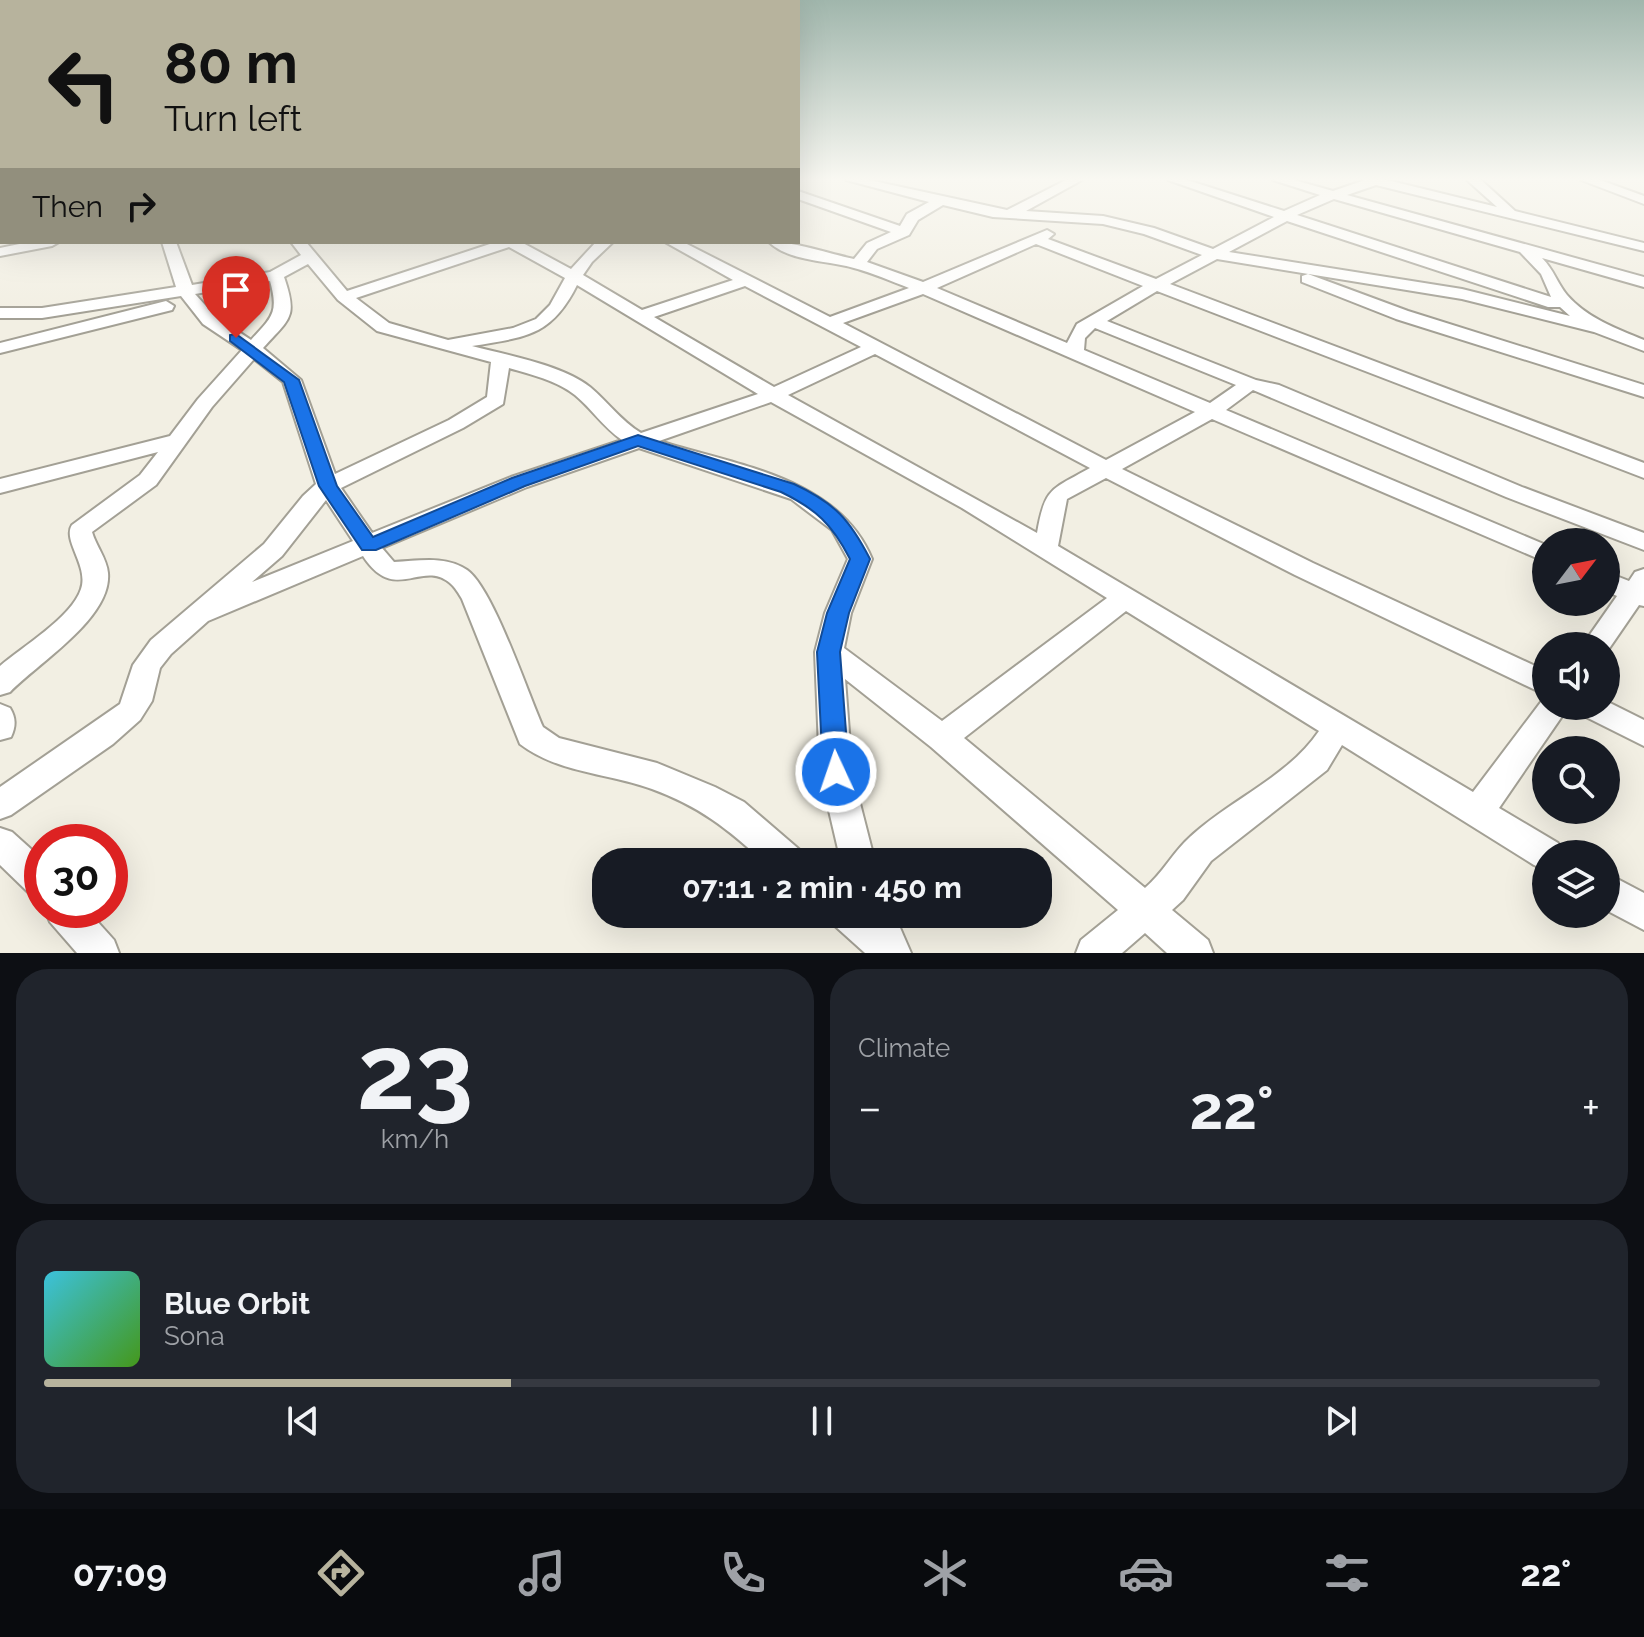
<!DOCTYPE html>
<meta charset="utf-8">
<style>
body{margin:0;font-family:Raleway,sans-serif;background:#20242c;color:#f1f3f6;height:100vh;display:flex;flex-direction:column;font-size:30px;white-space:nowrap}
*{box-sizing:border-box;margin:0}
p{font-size:26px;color:#9ea1a6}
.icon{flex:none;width:44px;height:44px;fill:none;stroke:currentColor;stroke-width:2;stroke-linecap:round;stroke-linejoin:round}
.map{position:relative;height:953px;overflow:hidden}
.side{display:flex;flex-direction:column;gap:16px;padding:16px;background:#0d0f14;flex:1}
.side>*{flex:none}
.banner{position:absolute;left:0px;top:0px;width:800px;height:244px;box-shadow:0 8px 32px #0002;background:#b7b39d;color:#111;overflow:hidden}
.needle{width:52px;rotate:58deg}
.fabs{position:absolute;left:1532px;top:528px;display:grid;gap:16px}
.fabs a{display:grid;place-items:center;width:88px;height:88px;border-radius:50%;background:#171b24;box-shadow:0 8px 32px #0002;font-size:40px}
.speed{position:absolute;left:24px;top:824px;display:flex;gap:16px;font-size:40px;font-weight:700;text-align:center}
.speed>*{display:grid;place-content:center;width:104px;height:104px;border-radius:50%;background:#171b24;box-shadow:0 8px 32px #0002;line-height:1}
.speed .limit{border:12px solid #d22;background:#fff;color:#111}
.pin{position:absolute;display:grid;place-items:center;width:68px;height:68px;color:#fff;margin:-82px -34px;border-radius:50% 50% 50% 0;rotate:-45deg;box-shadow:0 0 8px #0007}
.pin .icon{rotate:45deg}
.me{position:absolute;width:88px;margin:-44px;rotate:357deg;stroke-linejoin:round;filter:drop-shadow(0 0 6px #0008)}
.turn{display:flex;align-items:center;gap:28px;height:168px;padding:0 32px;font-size:36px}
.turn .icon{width:104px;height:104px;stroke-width:2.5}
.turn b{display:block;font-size:56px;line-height:68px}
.then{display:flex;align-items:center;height:76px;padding:0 32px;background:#0003;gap:16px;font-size:30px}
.big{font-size:60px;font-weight:700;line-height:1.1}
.side .tile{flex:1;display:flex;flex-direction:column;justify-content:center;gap:12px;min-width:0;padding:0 28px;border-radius:32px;background:#20242c}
.side .dial{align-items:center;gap:0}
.dial b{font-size:104px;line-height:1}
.song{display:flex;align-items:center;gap:24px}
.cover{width:96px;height:96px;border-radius:12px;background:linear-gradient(135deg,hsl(190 70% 55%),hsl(100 70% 35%))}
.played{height:8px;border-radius:4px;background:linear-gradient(90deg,#b7b39d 30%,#363941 30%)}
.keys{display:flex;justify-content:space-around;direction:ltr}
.heat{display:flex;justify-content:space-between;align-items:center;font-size:44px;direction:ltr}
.side .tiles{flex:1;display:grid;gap:16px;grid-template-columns:1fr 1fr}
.tile:last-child{grid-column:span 2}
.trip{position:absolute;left:592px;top:848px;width:460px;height:80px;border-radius:32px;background:#171b24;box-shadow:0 8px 32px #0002;font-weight:700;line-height:80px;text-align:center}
.menu{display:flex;height:128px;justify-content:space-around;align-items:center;background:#090b0e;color:#9ea1a6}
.menu .icon{width:56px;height:56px}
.menu .current{color:#b7b39d}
.menu b{font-size:36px;color:#f1f3f6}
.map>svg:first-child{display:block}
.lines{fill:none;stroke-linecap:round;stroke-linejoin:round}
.street-casing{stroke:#a3a095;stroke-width:4}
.street{fill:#fff;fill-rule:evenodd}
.route{fill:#1a73e8;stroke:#114b97;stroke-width:2}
</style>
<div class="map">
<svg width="1644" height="953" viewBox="0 0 1644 953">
<rect width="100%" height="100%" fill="#f2efe3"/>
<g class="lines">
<defs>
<g id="street">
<path d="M846,180H869L1007,210L1066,180H1082L1026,211L1103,216L1154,228L1213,249L1274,217L1168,180H1187L1284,211L1320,195L1273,180H1294L1333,191L1365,180H1387L1497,207L1467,180H1481L1515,211L1644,243V251L1376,185L1347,195L1644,277V287L1542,258C1554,270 1557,283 1567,295C1587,318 1617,329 1644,340V351L1594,332L1462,299L1217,259L1170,284L1644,463V478L1157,291L1107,321L1256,380L1279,385L1522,487L1644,533V550L1506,497L1253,390L1226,410L1546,545V562L1212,419L1122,469L1313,563L1546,671V695L1295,575L1106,478L1067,499L1058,546L1473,792L1544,698L1546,697V706H1569L1499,808L1558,843L1563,854H1546V870L1534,865L1342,745L1327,770L1211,861L1183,900L1172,910L1208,940L1213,953H1167L1145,933L1122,953H1076L1081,940L1118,910L931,747L845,679L852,772L875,862H841L820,772L815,652L825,613L848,559L832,530L791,499L639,448L527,487L382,548L394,562C418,561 445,555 467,570C493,588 528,694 543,727L559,738L657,763L715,787L744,802L801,851L806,862H764C728,829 699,806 652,789C608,773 558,773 520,744L462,599C459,594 455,587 450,583C421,559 395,605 363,556L208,621L171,654L160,668L152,701L140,720L113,744L11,815L0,819V787L120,704L133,665L151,640L264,544L303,496L316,484L283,382L254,359L212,407L156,485L92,532C96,546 107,559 108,573C112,618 38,663 10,692L0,695V666C22,647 72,617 81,589C89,566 62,540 72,525L140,475L158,452L0,493V479L170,436L198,399L242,350L203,324L181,296L42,318H0V308H42L176,287L162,242H176L192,285L270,272L301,255L291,242H306L347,291L496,242H521L571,269L596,242H613L592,262L583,275L642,310L733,280L665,242H683L830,317L909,288C891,281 873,273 854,268C827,260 790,262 769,242C797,242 826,253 854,259L867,243L891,232L798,199V191L900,226L907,214L929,202ZM1334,199L1520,252L1541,274L1551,297L1297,215ZM943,205L993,217L1103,224L1144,234L1202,255L1156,279L1048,239L1054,234L1047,230L923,282L867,262L877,249L909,235L918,220ZM1287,221L1548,307H1560L1570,316L1462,289L1229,252ZM1036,244L1143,286L1077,324L1067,343L937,288ZM509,247L565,278L550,305L536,319L513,328L448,340L389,323L356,298ZM308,264L338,300L377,331L491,362L487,397L449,420L335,474L301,380L263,348C290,318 298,318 284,277ZM270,281C279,313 272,317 251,340L215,316L195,294ZM577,285L758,394L641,433C620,420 608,402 590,387C562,365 507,355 472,346C525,337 551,337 577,285ZM745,286L861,347L774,387L654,317ZM923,294L1195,412L1106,460L843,323ZM1095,328L1236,385L1210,403L1084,350L1085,338ZM875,354L1090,468C1051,490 1045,487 1037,533L788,395ZM509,368C532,375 556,380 575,395C592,409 603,427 622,440L511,477L372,533L341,488L463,428L503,404ZM771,402L962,508L1107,598L942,721L844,648L851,613L872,559C838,477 735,465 659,441ZM326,500L353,541L252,582L282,556ZM1126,611L1319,731C1288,777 1231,799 1190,837C1173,852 1163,873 1145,888L964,738Z"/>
<polygon points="1581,180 1600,180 1644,196 1644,204"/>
<rect x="0" y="212" width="2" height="8"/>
<polygon points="29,242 59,242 52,246 0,256 0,248"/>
<polygon points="1308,274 1408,311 1644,385 1644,397 1396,319 1302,282 1302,276"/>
<polygon points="166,301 174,306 172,310 0,353 0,343"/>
<polygon points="1644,569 1644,606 1639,605 1606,653 1606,646 1582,646 1617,596 1606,591 1606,572 1629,581 1635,572"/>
<polygon points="1606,701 1644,720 1644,746 1580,714 1575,706 1606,706"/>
<path d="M0,704L10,708C16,718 16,726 11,737L0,740Z"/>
<polygon points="0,828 12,832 42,859 42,899 30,894 0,865"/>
<polygon points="1606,873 1644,893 1644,930 1606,910"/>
<polygon points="45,910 87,910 114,940 119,953 77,953 50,922"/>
<polygon points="830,914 894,914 911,953 865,953 835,926"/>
</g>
</defs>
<use href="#street" class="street-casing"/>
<use href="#street" class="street"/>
</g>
<linearGradient id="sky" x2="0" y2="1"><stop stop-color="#a0b6ac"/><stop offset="0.57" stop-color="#f9f8f2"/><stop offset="1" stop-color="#f9f8f2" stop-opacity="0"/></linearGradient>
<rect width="1644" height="314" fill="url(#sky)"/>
<path class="route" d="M236,334L299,380L337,486L373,537L512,478L638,435L794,484C835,503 850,520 870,559L849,613L840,652L849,772L845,780L836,783L827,780L823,772L817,652L827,613L850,559C832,524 816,509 781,492L638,446L525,486L376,550H362L319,486L284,382L230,341V335Z"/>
</svg>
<div class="fabs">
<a><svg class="needle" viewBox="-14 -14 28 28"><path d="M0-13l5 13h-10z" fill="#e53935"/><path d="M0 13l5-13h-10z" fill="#9ea1a6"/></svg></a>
<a><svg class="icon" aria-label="sound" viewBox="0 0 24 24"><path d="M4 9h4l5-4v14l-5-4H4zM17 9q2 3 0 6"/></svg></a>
<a><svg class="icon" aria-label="search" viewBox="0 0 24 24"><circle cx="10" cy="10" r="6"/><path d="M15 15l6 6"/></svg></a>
<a><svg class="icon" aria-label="layers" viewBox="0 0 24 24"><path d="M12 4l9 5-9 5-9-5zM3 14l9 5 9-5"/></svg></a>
</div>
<div class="speed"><div class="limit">30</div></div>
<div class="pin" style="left:236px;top:338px;background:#d93025"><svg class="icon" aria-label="arrive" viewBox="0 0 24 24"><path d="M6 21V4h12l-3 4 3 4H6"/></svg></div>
<svg class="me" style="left:836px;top:772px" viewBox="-20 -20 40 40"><circle r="17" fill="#1a73e8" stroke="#fff" stroke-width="3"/><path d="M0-11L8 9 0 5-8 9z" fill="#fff"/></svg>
<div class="trip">07:11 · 2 min · 450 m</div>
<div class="banner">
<div class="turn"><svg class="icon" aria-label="left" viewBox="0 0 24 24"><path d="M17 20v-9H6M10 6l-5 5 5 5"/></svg><div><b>80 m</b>Turn left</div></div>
<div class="then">Then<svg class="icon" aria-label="right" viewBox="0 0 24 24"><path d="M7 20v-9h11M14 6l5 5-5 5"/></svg></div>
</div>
</div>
<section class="side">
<div class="tiles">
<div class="tile dial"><b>23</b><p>km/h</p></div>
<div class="tile"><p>Climate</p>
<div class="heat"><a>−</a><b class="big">22°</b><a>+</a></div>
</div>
<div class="tile">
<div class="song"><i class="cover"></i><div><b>Blue Orbit</b><p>Sona</p></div></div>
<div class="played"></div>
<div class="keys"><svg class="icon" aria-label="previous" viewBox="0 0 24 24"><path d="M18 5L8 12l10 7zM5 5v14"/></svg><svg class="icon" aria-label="pause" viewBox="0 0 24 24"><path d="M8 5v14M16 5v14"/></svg><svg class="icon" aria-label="next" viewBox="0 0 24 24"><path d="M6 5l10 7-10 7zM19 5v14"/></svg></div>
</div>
</div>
</section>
<nav class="menu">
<b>07:09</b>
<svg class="icon current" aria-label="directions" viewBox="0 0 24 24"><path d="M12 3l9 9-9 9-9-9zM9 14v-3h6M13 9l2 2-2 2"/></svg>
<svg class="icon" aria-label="music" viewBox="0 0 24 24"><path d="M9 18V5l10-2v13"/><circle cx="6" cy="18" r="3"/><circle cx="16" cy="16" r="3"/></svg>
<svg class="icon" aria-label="phone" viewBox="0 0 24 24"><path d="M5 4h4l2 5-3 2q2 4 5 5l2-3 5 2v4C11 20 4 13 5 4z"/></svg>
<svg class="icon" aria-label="climate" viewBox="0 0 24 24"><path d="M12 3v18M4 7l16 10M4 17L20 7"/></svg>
<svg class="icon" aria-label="car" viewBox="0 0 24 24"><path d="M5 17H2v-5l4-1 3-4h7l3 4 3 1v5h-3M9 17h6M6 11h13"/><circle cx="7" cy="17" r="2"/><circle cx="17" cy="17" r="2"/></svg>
<svg class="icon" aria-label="filters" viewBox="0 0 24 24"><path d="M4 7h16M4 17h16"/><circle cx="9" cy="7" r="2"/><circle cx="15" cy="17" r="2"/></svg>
<b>22°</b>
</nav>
